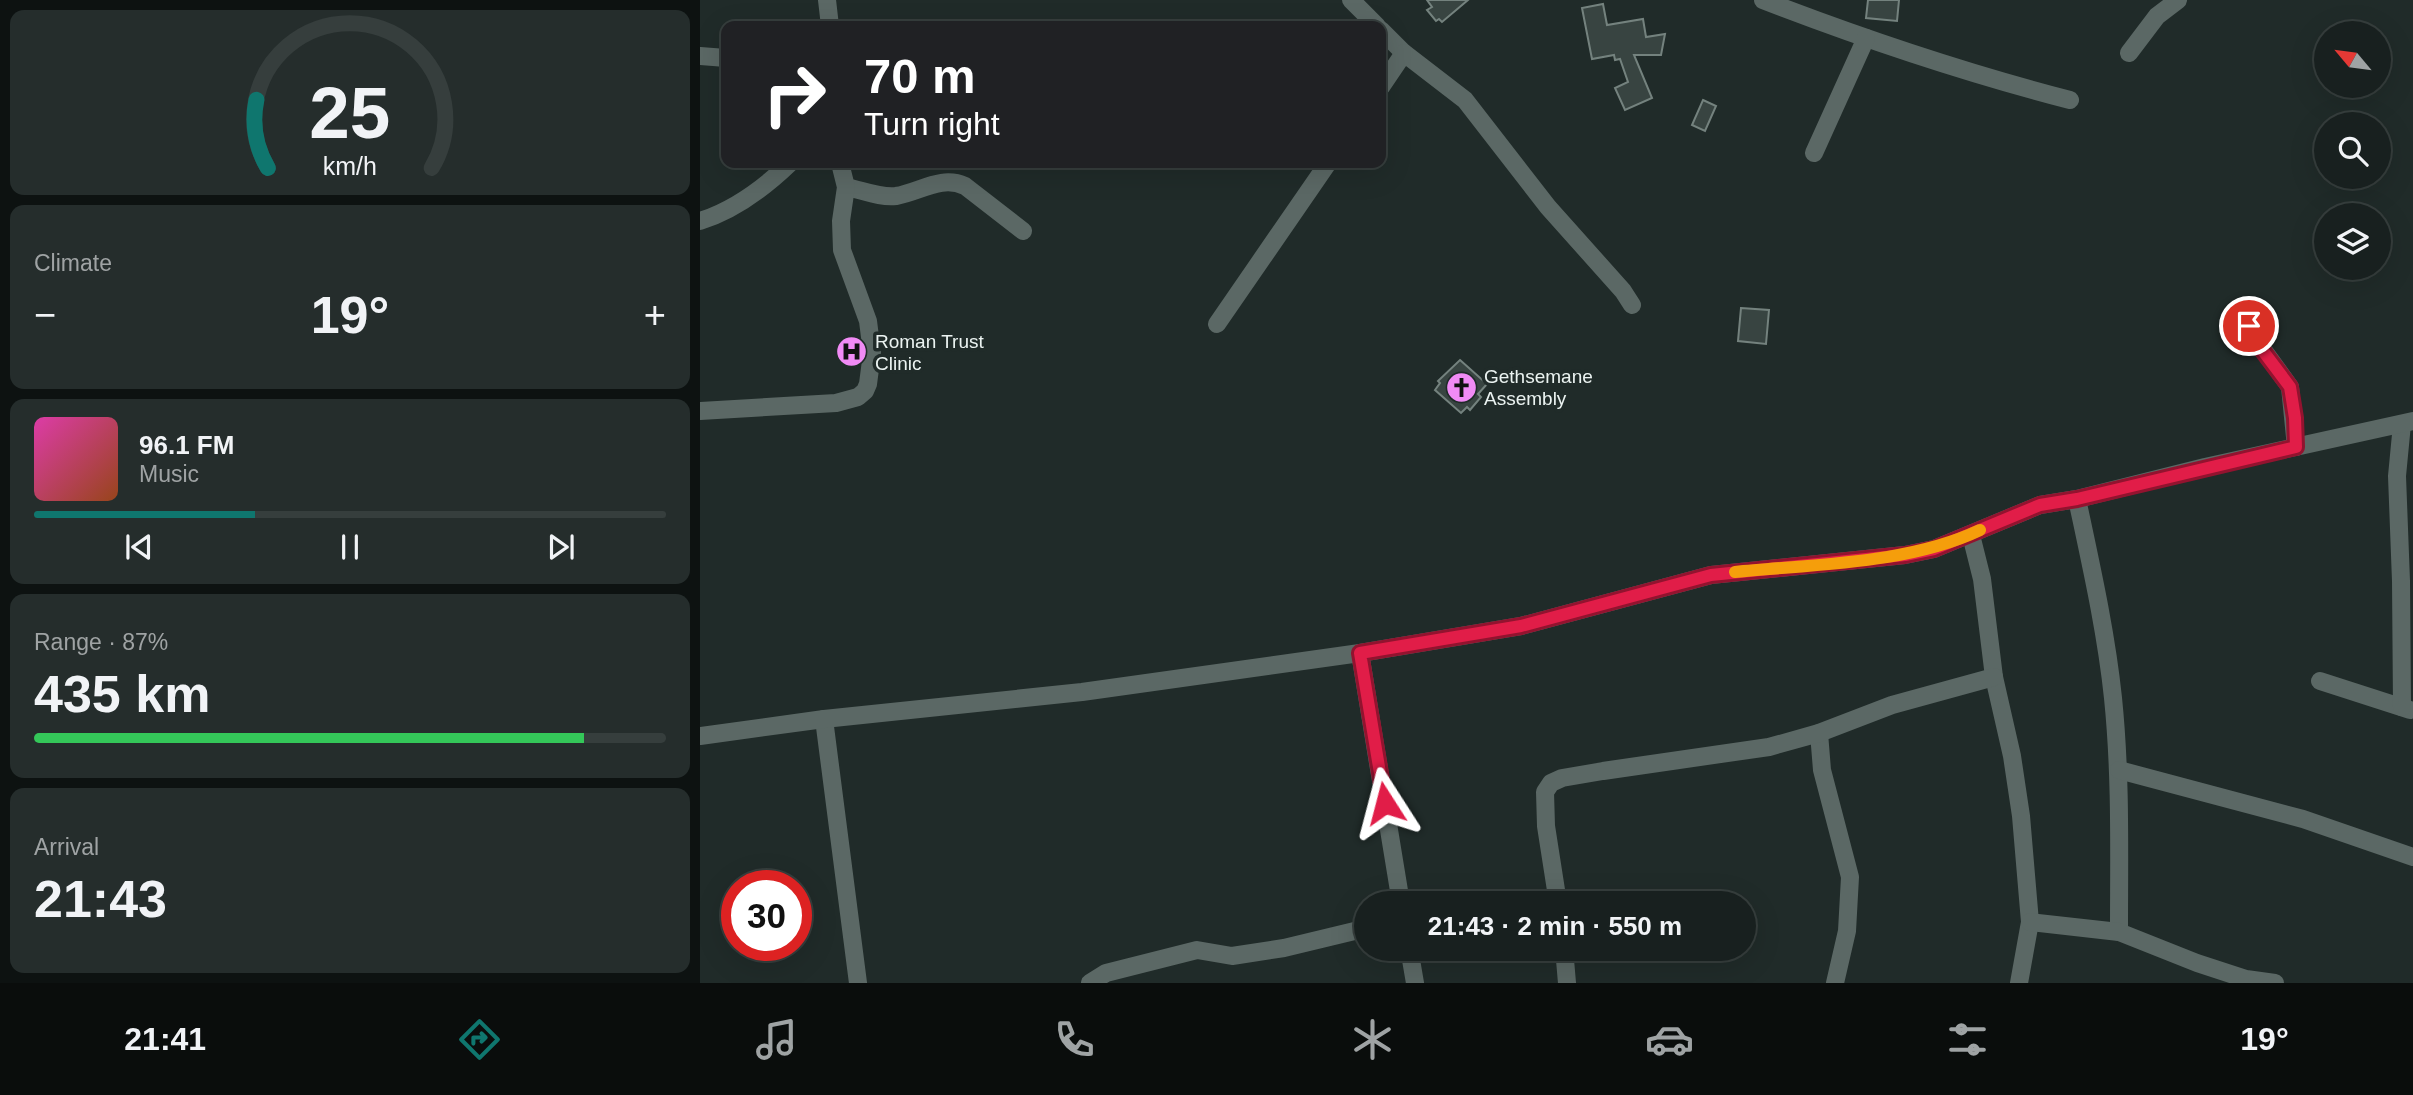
<!DOCTYPE html>
<meta charset="utf-8">
<style>
body{margin:0;font-family:Helvetica,sans-serif;background:#252d2c;color:#f1f3f6;height:100vh;display:flex;flex-direction:column;font-size:26px;white-space:nowrap}
*{box-sizing:border-box;margin:0}
p{font-size:23px;color:#9fa3a4}
.icon{flex:none;width:38px;height:38px;fill:none;stroke:currentColor;stroke-width:2;stroke-linecap:round;stroke-linejoin:round}
.map{position:relative;flex:1;overflow:hidden}
.drawer{display:flex;flex-direction:column;gap:10px;padding:10px;background:#0d1211;width:700px}
.drawer>*{flex:none}
.top-card{position:absolute;left:21px;top:21px;width:665px;height:147px;border-radius:14px;box-shadow:0 7px 28px #0002,0 0 0 2px #363e3d;background:#202124;color:#fff;overflow:hidden}
.needle{width:46px;rotate:299deg}
.fabs{position:absolute;left:1614px;top:21px;display:grid;gap:14px}
.fabs a{display:grid;place-items:center;width:77px;height:77px;border-radius:50%;background:#18201f;box-shadow:0 7px 28px #0002,0 0 0 2px #363e3d;font-size:35px}
.speed{position:absolute;left:21px;top:870px;display:flex;gap:14px;font-size:35px;font-weight:700;text-align:center}
.speed>*{display:grid;place-content:center;width:91px;height:91px;border-radius:50%;background:#18201f;box-shadow:0 7px 28px #0002,0 0 0 2px #363e3d;line-height:1}
.speed .limit{border:10px solid #d22;background:#fff;color:#111}
.pin{position:absolute;display:grid;place-items:center;width:60px;height:60px;color:#fff;margin:-30px;border:4px solid #fff;border-radius:50%;box-shadow:0 2px 7px #0007}
.me{position:absolute;width:77px;margin:-38px;rotate:351deg;stroke-linejoin:round;filter:drop-shadow(0 0 5px #0008)}
.turn{display:flex;align-items:center;gap:24px;height:147px;padding:0 28px;font-size:32px}
.turn .icon{width:91px;height:91px;stroke-width:2.5}
.turn b{display:block;font-size:49px;line-height:60px}
.big{font-size:52px;font-weight:600;line-height:1.1}
.drawer .card{flex:1;display:flex;flex-direction:column;justify-content:center;gap:10px;min-width:0;padding:0 24px;border-radius:14px;background:#252d2c}
.drawer .dial{align-items:center;gap:0}
.dial svg{height:182px;overflow:visible;fill:none;stroke:#363e3d;stroke-width:7;stroke-linecap:round;text-anchor:middle}
.dial text{fill:#f1f3f6;stroke:none}
.song{display:flex;align-items:center;gap:21px}
.cover{width:84px;height:84px;border-radius:10px;background:linear-gradient(135deg,hsl(320 70% 55%),hsl(20 70% 35%))}
.played{height:7px;border-radius:4px;background:linear-gradient(90deg,#0f766e 35%,#363e3d 35%)}
.keys{display:flex;justify-content:space-around;direction:ltr}
.heat{display:flex;justify-content:space-between;align-items:center;font-size:38px;direction:ltr}
.charge{height:10px;border-radius:5px;background:linear-gradient(90deg,#34c759 87%,#363e3d 0)}
.trip{position:absolute;left:654px;top:891px;width:402px;height:70px;border-radius:35px;background:#18201f;box-shadow:0 7px 28px #0002,0 0 0 2px #363e3d;font-weight:600;line-height:70px;text-align:center}
.menu{display:flex;height:112px;justify-content:space-around;align-items:center;background:#0a0d0c;color:#9fa3a4}
.menu .icon{width:49px;height:49px}
.menu .current{color:#0f766e}
.menu b{font-size:32px;color:#f1f3f6}
main{display:flex;flex:1;min-height:0}
.map>svg:first-child{display:block}
.building{fill:#384441;stroke:#74827e;stroke-width:2}
.lines{fill:none;stroke-linecap:round;stroke-linejoin:round}
.minor{stroke:#5b6865;stroke-width:18}
.route-casing{stroke:#92132f;stroke-width:18}
.route{stroke:#e11d48;stroke-width:12}
.slow{stroke:#f59e0b;stroke-width:12}
.labels{text-anchor:middle;stroke-width:7;stroke-linejoin:round;paint-order:stroke}
.poi-label{font-size:19px;fill:#ebf3f1;stroke:#202b29;text-anchor:start}
</style>
<main>
<section class="drawer">
<div class="card dial"><svg viewBox="0 0 100 80">
<path d="M14 69A42 42 0 1 1 86 69"/>
<path d="M14 69A42 42 0 0 1 9 39" stroke="#0f766e"/>
<text x="50" y="56" font-size="32" font-weight="700">25</text>
<text x="50" y="72" font-size="11">km/h</text>
</svg></div>
<div class="card"><p>Climate</p>
<div class="heat"><a>−</a><b class="big">19°</b><a>+</a></div>
</div>
<div class="card">
<div class="song"><i class="cover"></i><div><b>96.1 FM</b><p>Music</p></div></div>
<div class="played"></div>
<div class="keys"><svg class="icon" aria-label="previous" viewBox="0 0 24 24"><path d="M18 5L8 12l10 7zM5 5v14"/></svg><svg class="icon" aria-label="pause" viewBox="0 0 24 24"><path d="M8 5v14M16 5v14"/></svg><svg class="icon" aria-label="next" viewBox="0 0 24 24"><path d="M6 5l10 7-10 7zM19 5v14"/></svg></div>
</div>
<div class="card"><p>Range · 87%</p><b class="big">435 km</b><div class="charge"></div></div>
<div class="card"><p>Arrival</p><b class="big">21:43</b></div>
</section>
<div class="map">
<svg width="1713" height="983" viewBox="0 0 1713 983">
<rect width="100%" height="100%" fill="#202b29"/>
<g class="building">
<polygon points="727,0 768,0 742,22 739,19 736,21 727,10 732,7"/>
<polygon points="1168,0 1199,0 1197,21 1166,18"/>
<polygon points="903,4 907,25 943,19 946,37 965,34 961,55 934,55 952,98 925,110 915,88 928,82 920,59 915,60 914,55 892,59 882,8"/>
<polygon points="1003,100 1016,106 1005,131 992,125"/>
<polygon points="1041,308 1069,310 1066,344 1038,341"/>
<polygon points="760,360 787,384 778,394 781,397 770,410 767,407 761,413 735,390 740,383 738,381"/>
</g>
<g class="lines">
<g class="minor">
<polyline points="127,0 130,26"/>
<polyline points="651,0 677,26"/>
<path d="M1063,0C1164,39 1266,73 1370,100"/>
<polyline points="681,30 704,53 765,100 848,207 923,291 932,305"/>
<polyline points="1429,53 1457,16 1478,0"/>
<polyline points="0,56 26,58"/>
<polyline points="681,87 704,53"/>
<polyline points="1114,153 1166,38"/>
<path d="M146,187C162,190 180,198 196,196C220,192 241,175 265,186L323,231"/>
<path d="M0,221C35,210 64,188 90,163"/>
<polyline points="517,324 628,163"/>
<polyline points="1549,325 1564,351 1590,387 1596,447"/>
<polyline points="0,411 136,403 158,397 165,391 168,384 172,353 168,321 142,250 141,221 146,187 140,163"/>
<path d="M1377,499C1391,565 1406,631 1413,698C1421,776 1419,853 1419,932"/>
<polyline points="1271,535 1282,579 1294,677 1312,756 1321,816 1330,922 1319,983"/>
<polyline points="660,653 701,903"/>
<polyline points="1620,681 1710,710"/>
<polyline points="1702,707 1701,581 1697,476 1702,424"/>
<polyline points="124,719 158,983"/>
<polyline points="1119,733 1122,770 1150,877 1147,931 1135,983"/>
<polyline points="0,736 124,719 382,692 660,653 821,626 1011,575 1205,555 1234,549 1340,505 1377,499 1505,467 1713,421"/>
<polyline points="1419,770 1603,819 1713,857"/>
<polyline points="858,903 846,826 845,792 851,783 862,778 903,771 1069,747 1119,733 1192,705 1294,677"/>
<polyline points="1330,922 1419,932 1497,963 1546,979 1575,983"/>
<polyline points="709,948 715,983"/>
<polyline points="864,948 867,983"/>
<polyline points="390,983 406,973 497,950 532,956 584,948 667,928"/>
</g>
</g>
<g class="lines">
<defs>
<polyline id="route" points="685,803 660,653 821,626 1011,575 1205,555 1234,549 1340,505 1377,499 1596,447 1595,418 1590,387 1563,351 1549,326"/>
</defs>
<use href="#route" class="route-casing"/>
<use href="#route" class="route"/>
<path class="slow" d="M1035,572C1114,564 1209,564 1280,530"/>
</g>
<defs>
<symbol id="hospital-disc" viewBox="-11 -11 22 22"><circle r="9.5" fill="#f18bf5" stroke="#202b29"/><path d="M-5-5h3v3.5h4V-5h3V5h-3V1.5h-4V5h-3Z" fill="#111"/></symbol>
<symbol id="church-disc" viewBox="-11 -11 22 22"><circle r="9.5" fill="#f18bf5" stroke="#202b29"/><path d="M-1.2-6h2.4v3.5h3.3v2.4h-3.3V6h-2.4V-.1h-3.3v-2.4h3.3Z" fill="#111"/></symbol>
</defs>
<g fill-rule="evenodd">
<use href="#hospital-disc" x="134" y="334" width="35" height="35"/>
<use href="#church-disc" x="744" y="370" width="35" height="35"/>
</g>
<g class="labels">
<g class="poi-label">
<text x="175" y="348">Roman Trust<tspan x="175" dy="22">Clinic</tspan></text>
<text x="784" y="383">Gethsemane<tspan x="784" dy="22">Assembly</tspan></text>
</g>
</g>
</svg>
<div class="fabs">
<a><svg class="needle" viewBox="-14 -14 28 28"><path d="M0-13l5 13h-10z" fill="#e53935"/><path d="M0 13l5-13h-10z" fill="#9fa3a4"/></svg></a>
<a><svg class="icon" aria-label="search" viewBox="0 0 24 24"><circle cx="10" cy="10" r="6"/><path d="M15 15l6 6"/></svg></a>
<a><svg class="icon" aria-label="layers" viewBox="0 0 24 24"><path d="M12 4l9 5-9 5-9-5zM3 14l9 5 9-5"/></svg></a>
</div>
<div class="speed"><div class="limit">30</div></div>
<div class="pin" style="left:1549px;top:326px;background:#d93025"><svg class="icon" aria-label="arrive" viewBox="0 0 24 24"><path d="M6 21V4h12l-3 4 3 4H6"/></svg></div>
<svg class="me" style="left:685px;top:803px" viewBox="-20 -20 40 40"><path d="M0-17L14 15 0 8-14 15z" fill="#e11d48" stroke="#fff" stroke-width="4"/></svg>
<div class="trip">21:43 · 2 min · 550 m</div>
<div class="top-card">
<div class="turn"><svg class="icon" aria-label="right" viewBox="0 0 24 24"><path d="M7 20v-9h11M14 6l5 5-5 5"/></svg><div><b>70 m</b>Turn right</div></div>
</div>
</div>
</main>
<nav class="menu">
<b>21:41</b>
<svg class="icon current" aria-label="directions" viewBox="0 0 24 24"><path d="M12 3l9 9-9 9-9-9zM9 14v-3h6M13 9l2 2-2 2"/></svg>
<svg class="icon" aria-label="music" viewBox="0 0 24 24"><path d="M9 18V5l10-2v13"/><circle cx="6" cy="18" r="3"/><circle cx="16" cy="16" r="3"/></svg>
<svg class="icon" aria-label="phone" viewBox="0 0 24 24"><path d="M5 4h4l2 5-3 2q2 4 5 5l2-3 5 2v4C11 20 4 13 5 4z"/></svg>
<svg class="icon" aria-label="climate" viewBox="0 0 24 24"><path d="M12 3v18M4 7l16 10M4 17L20 7"/></svg>
<svg class="icon" aria-label="car" viewBox="0 0 24 24"><path d="M5 17H2v-5l4-1 3-4h7l3 4 3 1v5h-3M9 17h6M6 11h13"/><circle cx="7" cy="17" r="2"/><circle cx="17" cy="17" r="2"/></svg>
<svg class="icon" aria-label="filters" viewBox="0 0 24 24"><path d="M4 7h16M4 17h16"/><circle cx="9" cy="7" r="2"/><circle cx="15" cy="17" r="2"/></svg>
<b>19°</b>
</nav>
